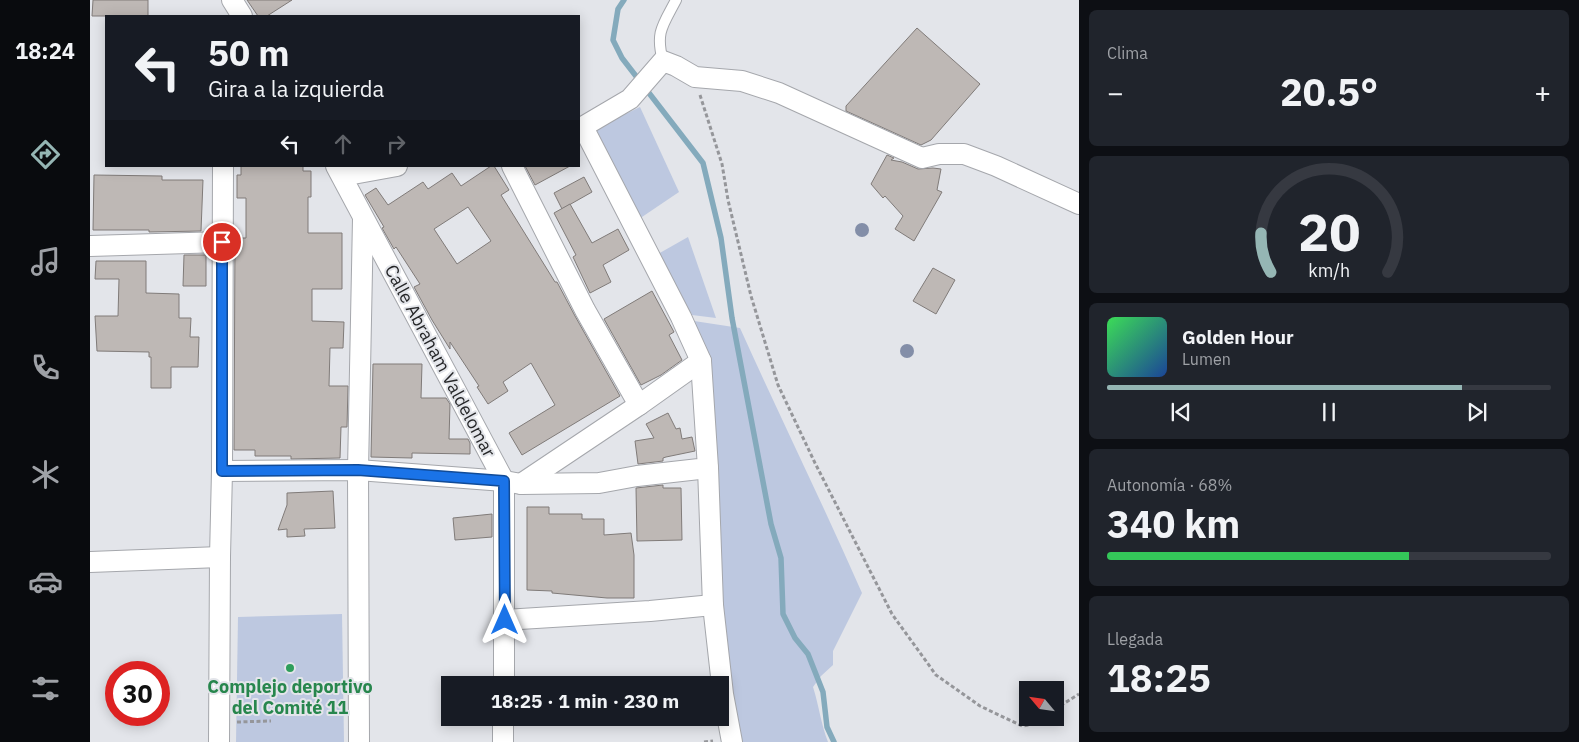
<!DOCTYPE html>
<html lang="es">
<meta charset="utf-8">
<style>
body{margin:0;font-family:"IBM Plex Sans",sans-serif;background:#20242c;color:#f1f3f6;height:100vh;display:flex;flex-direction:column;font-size:19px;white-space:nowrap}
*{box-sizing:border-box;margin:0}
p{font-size:16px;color:#9ea1a6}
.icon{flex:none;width:28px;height:28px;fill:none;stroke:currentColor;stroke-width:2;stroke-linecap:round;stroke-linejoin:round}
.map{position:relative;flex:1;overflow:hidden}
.drawer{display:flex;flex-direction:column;gap:10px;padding:10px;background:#0d0f14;width:500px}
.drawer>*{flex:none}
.guide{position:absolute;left:15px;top:15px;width:475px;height:152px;border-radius:0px;box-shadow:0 2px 12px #0003;background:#171b24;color:#f1f3f6;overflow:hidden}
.needle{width:32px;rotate:299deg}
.buttons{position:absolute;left:929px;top:681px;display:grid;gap:10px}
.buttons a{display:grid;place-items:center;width:45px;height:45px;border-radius:0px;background:#171b24;box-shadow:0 2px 12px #0003;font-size:25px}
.speed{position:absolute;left:15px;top:661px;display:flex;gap:10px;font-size:25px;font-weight:700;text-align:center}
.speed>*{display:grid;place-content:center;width:65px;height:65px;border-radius:50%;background:#171b24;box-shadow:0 2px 12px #0003;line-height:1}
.speed .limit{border:8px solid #d22;background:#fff;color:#111}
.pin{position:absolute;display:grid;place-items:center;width:42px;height:42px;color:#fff;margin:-21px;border:2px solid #fff;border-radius:50%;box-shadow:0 1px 5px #0007}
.me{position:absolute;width:55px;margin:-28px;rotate:0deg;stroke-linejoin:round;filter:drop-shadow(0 0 4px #0008)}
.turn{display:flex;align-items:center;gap:18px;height:105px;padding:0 20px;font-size:22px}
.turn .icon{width:65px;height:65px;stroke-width:2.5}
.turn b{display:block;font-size:35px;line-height:42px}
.lanes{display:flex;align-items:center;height:48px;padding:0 20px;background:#0003;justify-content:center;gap:25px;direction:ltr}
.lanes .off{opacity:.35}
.big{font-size:38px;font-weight:700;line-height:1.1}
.drawer .tile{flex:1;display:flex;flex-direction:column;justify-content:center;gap:8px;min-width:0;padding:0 18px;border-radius:8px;background:#20242c}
.drawer .dial{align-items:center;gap:0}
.dial svg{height:130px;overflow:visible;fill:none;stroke:#363941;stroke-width:7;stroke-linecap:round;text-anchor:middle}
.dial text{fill:#f1f3f6;stroke:none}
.song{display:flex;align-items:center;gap:15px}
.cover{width:60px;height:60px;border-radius:8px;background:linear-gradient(135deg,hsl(130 70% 55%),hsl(220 70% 35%))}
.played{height:5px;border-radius:2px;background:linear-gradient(90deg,#95b6b4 80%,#363941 80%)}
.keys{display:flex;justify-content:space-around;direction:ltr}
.heat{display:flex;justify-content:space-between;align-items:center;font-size:28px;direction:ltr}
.charge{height:8px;border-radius:4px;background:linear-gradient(90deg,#34c759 68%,#363941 0)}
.trip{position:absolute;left:351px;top:676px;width:288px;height:50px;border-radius:0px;background:#171b24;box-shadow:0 2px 12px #0003;font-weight:700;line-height:50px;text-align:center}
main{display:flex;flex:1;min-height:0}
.tabs{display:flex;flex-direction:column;width:90px;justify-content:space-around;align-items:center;background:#090b0e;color:#9ea1a6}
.tabs .icon{width:35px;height:35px}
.tabs .selected{color:#95b6b4}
.tabs b{font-size:22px;color:#f1f3f6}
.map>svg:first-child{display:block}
.green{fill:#bdc8e0}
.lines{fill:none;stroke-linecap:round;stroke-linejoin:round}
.stream{stroke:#84aabc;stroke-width:5.5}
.building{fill:#beb8b5;stroke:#807b79;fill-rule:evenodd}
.lane-casing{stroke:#a5a7ac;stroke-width:12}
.street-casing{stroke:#a5a7ac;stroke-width:22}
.path{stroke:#95969a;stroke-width:3;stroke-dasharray:4 2.5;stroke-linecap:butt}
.lane{stroke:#fff;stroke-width:10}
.street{stroke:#fff;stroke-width:20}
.tree{fill:#838ea8}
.route-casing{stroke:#114b97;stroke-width:12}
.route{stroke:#1a73e8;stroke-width:9}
.leisure-dot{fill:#2e9e5b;stroke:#e3e5ea;stroke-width:2}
.labels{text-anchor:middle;stroke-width:4;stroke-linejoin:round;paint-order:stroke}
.street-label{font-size:18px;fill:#262729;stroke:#e3e5ea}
.leisure-label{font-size:18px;font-weight:bold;fill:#27864d;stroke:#e3e5ea}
</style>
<main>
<nav class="tabs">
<b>18:24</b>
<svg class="icon selected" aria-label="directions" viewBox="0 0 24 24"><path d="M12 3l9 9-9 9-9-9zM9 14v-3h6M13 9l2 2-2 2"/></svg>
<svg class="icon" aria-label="music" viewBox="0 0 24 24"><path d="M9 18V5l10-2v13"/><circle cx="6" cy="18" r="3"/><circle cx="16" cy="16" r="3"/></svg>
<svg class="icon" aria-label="phone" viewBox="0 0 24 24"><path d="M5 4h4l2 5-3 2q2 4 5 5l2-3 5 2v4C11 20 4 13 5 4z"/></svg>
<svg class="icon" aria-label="climate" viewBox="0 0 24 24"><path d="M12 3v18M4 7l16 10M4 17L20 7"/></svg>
<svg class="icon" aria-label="car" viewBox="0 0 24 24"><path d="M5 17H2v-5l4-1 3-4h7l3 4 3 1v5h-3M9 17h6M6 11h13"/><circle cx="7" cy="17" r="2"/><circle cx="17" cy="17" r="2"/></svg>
<svg class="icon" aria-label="filters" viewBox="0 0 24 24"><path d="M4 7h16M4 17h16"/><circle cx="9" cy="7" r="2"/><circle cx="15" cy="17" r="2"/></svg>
</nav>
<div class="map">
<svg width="989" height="742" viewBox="0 0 989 742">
<rect width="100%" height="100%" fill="#e3e5ea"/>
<g class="green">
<polygon points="550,107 589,192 549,219 505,129"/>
<polygon points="598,237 626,318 602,315 568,254"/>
<path d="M604,321L650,328C690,417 733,504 772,593L743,651V665L731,676L723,687C729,706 731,724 738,742H651L645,713L631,602Z"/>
<polygon points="252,614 254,742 146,742 148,617"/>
</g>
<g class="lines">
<polyline class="stream" points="534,0 528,9 523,40 532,58 613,163 631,238 642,318 681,524 691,558 693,614 705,638 718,654 733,692 737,727 744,742"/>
</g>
<g class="building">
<polygon points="3,0 58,0 58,16 2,16"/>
<polygon points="157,0 202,0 177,16 168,16"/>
<polygon points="827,28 890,84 841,140 831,145 756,111 756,106"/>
<polygon points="797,155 804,158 801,160 812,162 828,169 843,168 851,169 847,190 852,192 824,241 805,229 813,216 795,196 793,198 781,184"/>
<polygon points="151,166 213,166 213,171 221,171 221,197 218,197 218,233 252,233 252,289 222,289 222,321 254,322 253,348 240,348 239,386 258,386 257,427 251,427 250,458 201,459 201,456 165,456 165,450 144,450 145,238 156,238 156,198 147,198 147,175 151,175"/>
<path d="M401,166H404L419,190L411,195L465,282H467L485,316L530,396L432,455L419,433L465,405L441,363L413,382L418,391L398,404L387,387L389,386L360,342V349L342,320L324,287L330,284L306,247L304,249L292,228L294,227L275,195L286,188L298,205L333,182L338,189L362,173L371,186ZM378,207L401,241L367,264L344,229Z"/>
<polygon points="435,166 480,166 445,185"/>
<polygon points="4,175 72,176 72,180 113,180 111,231 59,232 59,230 3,230"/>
<polygon points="494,177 502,192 472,209 464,193"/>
<polygon points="480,204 502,243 528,229 539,250 513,265 521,282 500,293 483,257 486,255 464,213"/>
<polygon points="94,255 116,255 116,286 93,286"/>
<polygon points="6,261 56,261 56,293 89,294 89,318 101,318 100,337 109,337 108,367 81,367 81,388 61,388 61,357 59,357 59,352 7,351 5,316 28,316 29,279 5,279"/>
<polygon points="843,268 865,280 846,314 823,301"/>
<polygon points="562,291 584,332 579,335 592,360 571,375 551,385 514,319"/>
<polygon points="283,364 332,364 331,398 356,398 360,404 359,439 378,439 380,443 380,454 322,453 322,458 281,457"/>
<polygon points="578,413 586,429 590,428 592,439 602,437 605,451 576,457 573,458 573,461 548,464 545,441 564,438 556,424"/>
<polygon points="573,485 573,488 591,488 592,540 547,541 546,488"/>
<polygon points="243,491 245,528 214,529 215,536 197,537 197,529 188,530 197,505 197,493"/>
<polygon points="437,507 459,507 459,514 492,514 492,519 514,519 514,535 541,533 544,555 544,598 517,598 462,593 462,591 437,590"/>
<polygon points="402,514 402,537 365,540 363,518"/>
</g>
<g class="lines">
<defs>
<path id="lane" d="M573,61C565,32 573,25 586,0"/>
<g id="street">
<polyline points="142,0 152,16"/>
<polyline points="489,129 540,99 573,61 586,66 605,77 652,81 689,93 832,158 849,154 874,154 906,166 989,204"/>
<polyline points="246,166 414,481 414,685"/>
<polyline points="422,166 495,310 549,405"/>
<polyline points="252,176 307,166"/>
<polyline points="0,246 132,242"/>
<polyline points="618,468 623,605 633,694 642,742"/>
<polyline points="132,471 268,470 414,481 431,484 509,483 547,476 618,468 611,361 591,317 493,127"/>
<polyline points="431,484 549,405 611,361"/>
<polyline points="0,562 130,557"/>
<polyline points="415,620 560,611 623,605"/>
<polyline points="129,742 130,557 132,471 133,166"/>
<polyline points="269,742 268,470 273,219"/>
<polyline points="413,742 413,718"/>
</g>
</defs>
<use href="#lane" class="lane-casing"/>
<use href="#street" class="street-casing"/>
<g class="path">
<polyline points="610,95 632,164 638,200 661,296 688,385 725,463 802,614 846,675 890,706 932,726 939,725 951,718"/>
<polyline points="965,709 989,694"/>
<polyline points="147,722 181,721"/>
<polyline points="614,742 623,741"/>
</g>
<use href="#lane" class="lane"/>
<use href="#street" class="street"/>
</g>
<g class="tree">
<circle cx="772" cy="230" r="7"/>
<circle cx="817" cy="351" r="7"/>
</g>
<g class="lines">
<defs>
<polyline id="route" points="132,242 132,471 268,470 414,481 415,620"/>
</defs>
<use href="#route" class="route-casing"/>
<use href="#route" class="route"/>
</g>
<circle class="leisure-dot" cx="200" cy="668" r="5"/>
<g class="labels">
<g class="street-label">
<text transform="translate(350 361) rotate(62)" y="6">Calle Abraham Valdelomar</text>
</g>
<g class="leisure-label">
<text x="200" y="693">Complejo deportivo<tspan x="200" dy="21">del Comité 11</tspan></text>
</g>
</g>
</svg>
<div class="buttons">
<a><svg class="needle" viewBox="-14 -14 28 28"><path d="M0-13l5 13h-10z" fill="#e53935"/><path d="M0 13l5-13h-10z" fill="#9ea1a6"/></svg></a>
</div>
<div class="speed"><div class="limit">30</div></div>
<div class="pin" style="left:132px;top:242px;background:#d93025"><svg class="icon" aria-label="arrive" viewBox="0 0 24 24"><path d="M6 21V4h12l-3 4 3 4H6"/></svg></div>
<svg class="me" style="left:415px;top:620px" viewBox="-20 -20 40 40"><path d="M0-17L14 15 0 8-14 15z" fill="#1a73e8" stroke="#fff" stroke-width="4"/></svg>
<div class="trip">18:25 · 1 min · 230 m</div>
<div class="guide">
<div class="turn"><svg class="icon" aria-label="left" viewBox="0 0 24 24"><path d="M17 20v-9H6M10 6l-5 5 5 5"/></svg><div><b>50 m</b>Gira a la izquierda</div></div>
<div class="lanes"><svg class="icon" aria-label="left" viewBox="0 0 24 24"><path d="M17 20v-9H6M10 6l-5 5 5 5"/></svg><svg class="icon off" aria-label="ahead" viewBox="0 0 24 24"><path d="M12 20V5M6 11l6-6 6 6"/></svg><svg class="icon off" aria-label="right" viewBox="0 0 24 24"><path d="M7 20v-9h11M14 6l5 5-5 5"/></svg></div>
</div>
</div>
<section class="drawer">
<div class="tile"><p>Clima</p>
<div class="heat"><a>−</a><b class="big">20.5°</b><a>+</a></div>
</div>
<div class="tile dial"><svg viewBox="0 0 100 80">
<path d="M14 69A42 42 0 1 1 86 69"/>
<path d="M14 69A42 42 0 0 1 8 45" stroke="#95b6b4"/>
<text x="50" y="56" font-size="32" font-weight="700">20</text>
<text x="50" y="72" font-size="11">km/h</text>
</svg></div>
<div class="tile">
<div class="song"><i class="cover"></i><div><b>Golden Hour</b><p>Lumen</p></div></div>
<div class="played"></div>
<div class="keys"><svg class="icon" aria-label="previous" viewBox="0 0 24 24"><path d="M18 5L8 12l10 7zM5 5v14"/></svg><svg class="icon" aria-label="pause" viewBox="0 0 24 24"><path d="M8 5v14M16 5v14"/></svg><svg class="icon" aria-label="next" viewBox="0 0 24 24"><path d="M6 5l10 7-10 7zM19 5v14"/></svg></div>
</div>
<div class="tile"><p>Autonomía · 68%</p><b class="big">340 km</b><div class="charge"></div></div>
<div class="tile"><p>Llegada</p><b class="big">18:25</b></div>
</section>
</main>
